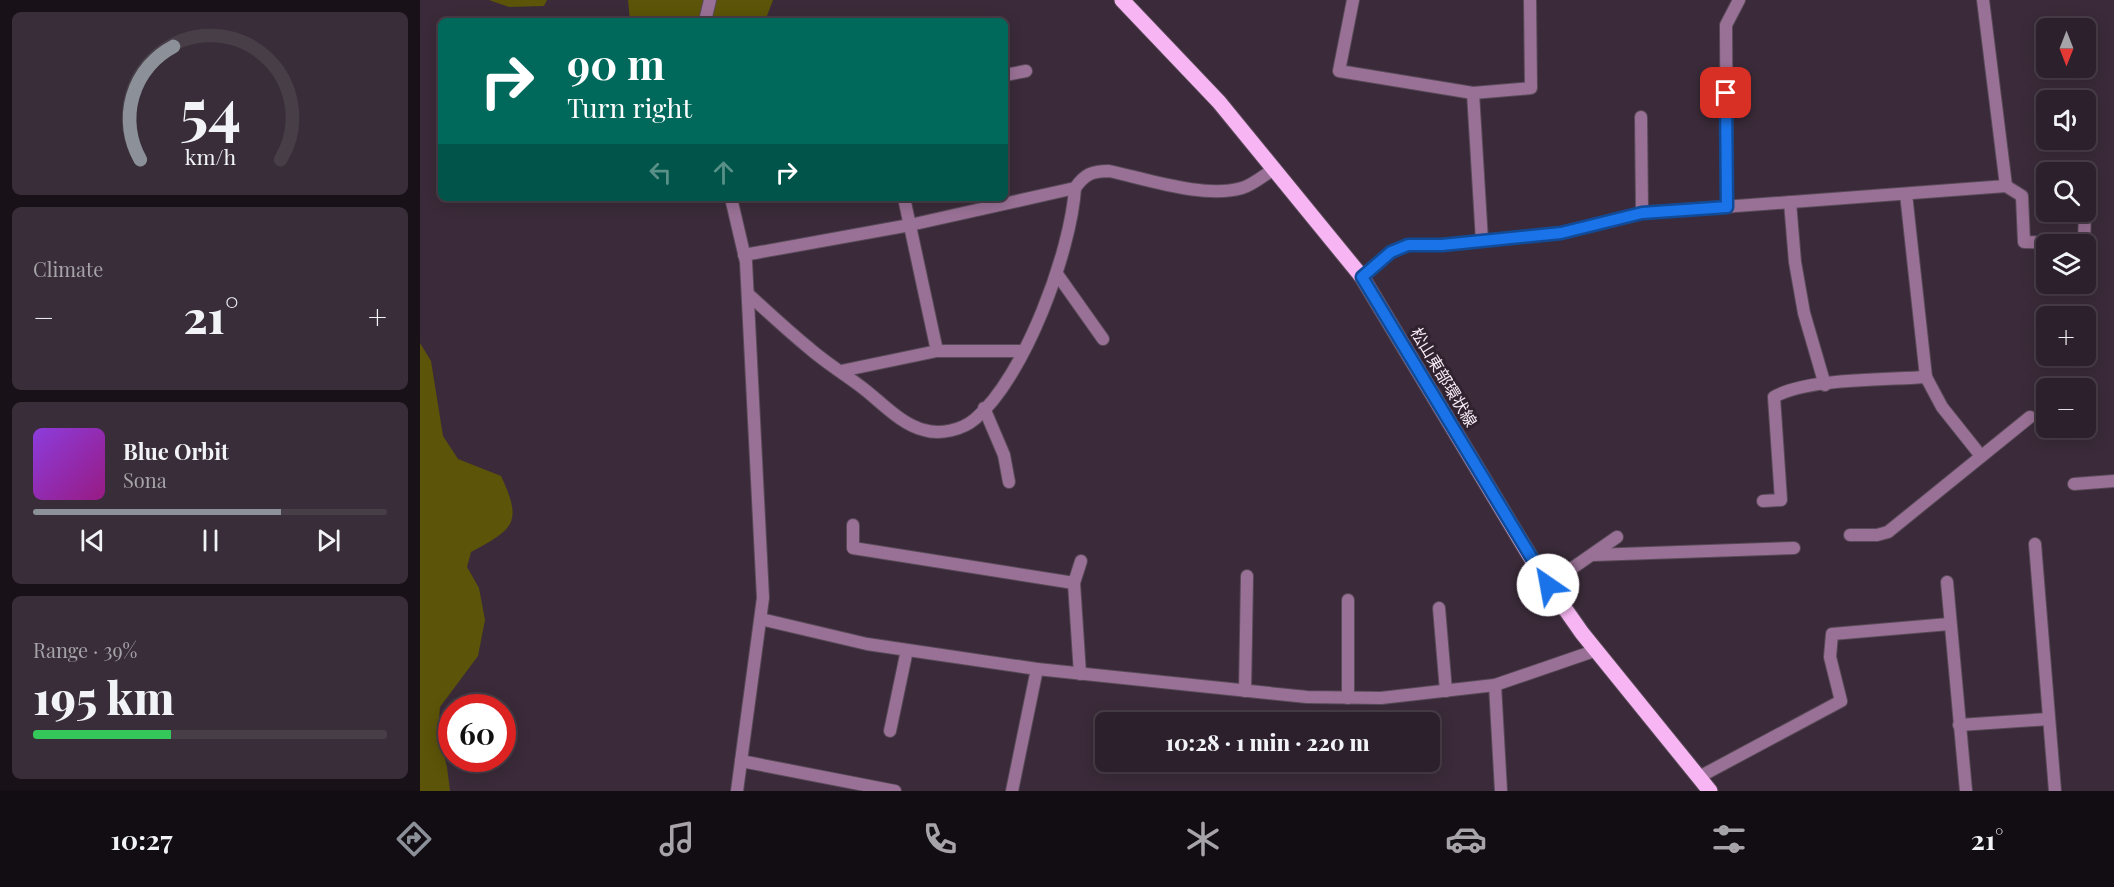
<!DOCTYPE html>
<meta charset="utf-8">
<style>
body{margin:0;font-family:"Playfair Display","Noto Sans JP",serif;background:#382d38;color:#f1f3f6;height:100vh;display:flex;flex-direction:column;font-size:22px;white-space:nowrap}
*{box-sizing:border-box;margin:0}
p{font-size:20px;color:#a6a3a9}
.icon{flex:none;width:33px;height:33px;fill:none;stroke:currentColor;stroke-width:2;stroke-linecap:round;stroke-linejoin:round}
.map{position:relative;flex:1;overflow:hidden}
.drawer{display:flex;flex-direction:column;gap:12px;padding:12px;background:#181218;width:420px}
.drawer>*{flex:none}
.guide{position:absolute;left:18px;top:18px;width:570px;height:183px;border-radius:9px;box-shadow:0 3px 15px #0003,0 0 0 2px #483e48;background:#00695c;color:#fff;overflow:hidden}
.needle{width:39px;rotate:180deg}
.tools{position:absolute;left:1616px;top:18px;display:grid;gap:12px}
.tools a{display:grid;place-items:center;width:60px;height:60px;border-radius:9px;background:#2c202c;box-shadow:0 3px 15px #0003,0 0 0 2px #483e48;font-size:30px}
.speed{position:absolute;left:18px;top:694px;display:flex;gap:12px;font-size:30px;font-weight:700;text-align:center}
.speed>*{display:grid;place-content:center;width:78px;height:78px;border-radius:50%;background:#2c202c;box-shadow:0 3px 15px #0003,0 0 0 2px #483e48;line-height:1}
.speed .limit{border:9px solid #d22;background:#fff;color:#111}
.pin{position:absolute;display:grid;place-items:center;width:51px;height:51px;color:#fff;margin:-26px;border-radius:12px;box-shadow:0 3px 9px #0006}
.me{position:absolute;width:66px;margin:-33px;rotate:327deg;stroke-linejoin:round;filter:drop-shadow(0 0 4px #0008)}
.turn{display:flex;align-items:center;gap:21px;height:126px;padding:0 30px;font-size:27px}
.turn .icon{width:78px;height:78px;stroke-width:2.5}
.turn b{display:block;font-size:42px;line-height:51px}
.lanes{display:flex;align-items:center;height:57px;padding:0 30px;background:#0003;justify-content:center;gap:30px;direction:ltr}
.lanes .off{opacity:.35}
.big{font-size:45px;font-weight:800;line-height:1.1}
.drawer .widget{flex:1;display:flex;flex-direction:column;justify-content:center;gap:9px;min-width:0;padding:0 21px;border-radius:9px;background:#382d38}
.drawer .dial{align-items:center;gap:0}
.dial svg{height:156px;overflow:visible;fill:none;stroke:#483e48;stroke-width:7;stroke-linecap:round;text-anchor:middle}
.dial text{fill:#f1f3f6;stroke:none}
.song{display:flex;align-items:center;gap:18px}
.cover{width:72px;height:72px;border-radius:9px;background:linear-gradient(135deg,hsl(270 70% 55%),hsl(310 70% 35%))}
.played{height:6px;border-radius:3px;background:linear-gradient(90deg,#8c9099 70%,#483e48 70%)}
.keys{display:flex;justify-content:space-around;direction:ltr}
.heat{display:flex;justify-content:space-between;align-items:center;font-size:33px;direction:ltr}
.charge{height:9px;border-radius:4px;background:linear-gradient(90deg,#34c759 39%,#483e48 0)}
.trip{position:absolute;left:675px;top:712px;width:345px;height:60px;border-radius:9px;background:#2c202c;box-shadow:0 3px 15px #0003,0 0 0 2px #483e48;font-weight:800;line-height:60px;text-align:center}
.tabs{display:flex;height:96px;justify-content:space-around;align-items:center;background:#120d12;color:#a6a3a9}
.tabs .icon{width:42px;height:42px}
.tabs .current{color:#8c9099}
.tabs b{font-size:27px;color:#f1f3f6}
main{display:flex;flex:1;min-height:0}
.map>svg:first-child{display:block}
.green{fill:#5c5408}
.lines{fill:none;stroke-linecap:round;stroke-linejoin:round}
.minor-casing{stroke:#594a58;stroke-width:14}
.primary-casing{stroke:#594a58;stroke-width:17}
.minor{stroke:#997196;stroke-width:12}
.primary{stroke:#f7b6f3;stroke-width:15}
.route-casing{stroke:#114b97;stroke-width:15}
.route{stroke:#1a73e8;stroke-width:10}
.labels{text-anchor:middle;stroke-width:6;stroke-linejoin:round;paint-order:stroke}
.street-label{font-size:16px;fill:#f9eff8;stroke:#312230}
</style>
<main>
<section class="drawer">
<div class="widget dial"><svg viewBox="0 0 100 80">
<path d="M14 69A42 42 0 1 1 86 69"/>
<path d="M14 69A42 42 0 0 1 31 11" stroke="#8c9099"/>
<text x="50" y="56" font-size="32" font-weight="700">54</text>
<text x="50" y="72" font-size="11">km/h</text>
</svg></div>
<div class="widget"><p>Climate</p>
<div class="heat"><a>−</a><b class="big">21°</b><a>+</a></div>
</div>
<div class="widget">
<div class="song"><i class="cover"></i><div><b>Blue Orbit</b><p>Sona</p></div></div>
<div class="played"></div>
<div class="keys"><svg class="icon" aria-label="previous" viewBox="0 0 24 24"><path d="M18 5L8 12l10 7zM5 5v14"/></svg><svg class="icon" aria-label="pause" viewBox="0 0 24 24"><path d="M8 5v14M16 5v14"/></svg><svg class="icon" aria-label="next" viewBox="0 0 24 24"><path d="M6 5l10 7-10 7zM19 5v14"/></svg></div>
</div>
<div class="widget"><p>Range · 39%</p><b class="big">195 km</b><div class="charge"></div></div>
</section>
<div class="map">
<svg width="1694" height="791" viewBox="0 0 1694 791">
<rect width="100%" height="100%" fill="#3b2b3a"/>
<g class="green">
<polygon points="69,0 127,0 124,6 89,7"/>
<polygon points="208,0 353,0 345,21 210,21"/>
<path d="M0,343L11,361L23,436L38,459L81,476C103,523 94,529 51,552L47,567L59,588L65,620L58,656L20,707L18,730L27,767L30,791H0Z"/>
</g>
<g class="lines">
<defs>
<g id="minor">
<polyline points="933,0 919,71 1053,93 1111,88 1110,0"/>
<polyline points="285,21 290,0"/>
<polyline points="585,75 606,71"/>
<polyline points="1053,93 1062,241"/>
<polyline points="1221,117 1222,213"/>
<polyline points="1586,186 1602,196 1604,242 1664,243"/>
<polyline points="1486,194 1506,377 1522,407 1561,456"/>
<polyline points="311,198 326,262 343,598 317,791"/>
<polyline points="484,198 517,351"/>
<polyline points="1370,202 1375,262 1384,313 1405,385"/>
<polyline points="1307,207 1306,25 1319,0"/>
<polyline points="1664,244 1665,212"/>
<path d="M324,255L490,225L655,188C665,174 672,171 689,171C727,179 785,199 822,188C833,185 844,175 854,169"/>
<polyline points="637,274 683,339"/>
<polyline points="942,277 971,252 988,245 1022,245 1141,233 1222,213 1586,186 1563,0"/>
<path d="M328,294C348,312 368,331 389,348C406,363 426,375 444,389C462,403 482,425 504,430C520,435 542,430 555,419C605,377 651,251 655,188"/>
<polyline points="421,371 517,351 603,351"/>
<polyline points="564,408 584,455 589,482"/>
<polyline points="1654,484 1694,481"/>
<path d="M1343,501L1361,500L1354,397C1387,378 1466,380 1506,377"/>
<polyline points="433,525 433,548 654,583"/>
<polyline points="1430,535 1457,535 1468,532 1610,417"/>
<polyline points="1615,544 1635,791"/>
<polyline points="1173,555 1374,548"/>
<polyline points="1527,582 1546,791"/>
<polyline points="1128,585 1197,537"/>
<polyline points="928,600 928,698"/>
<polyline points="1019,608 1026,691"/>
<polyline points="341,619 447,644 617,669 887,697 961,698 1075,685 1177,650"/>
<polyline points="660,674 654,583 661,561"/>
<polyline points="1075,685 1081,791"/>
<polyline points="825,691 827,576"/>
<polyline points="1539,725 1629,719"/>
<polyline points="470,731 487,650"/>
<polyline points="321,761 475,791"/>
<polyline points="1279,777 1421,701 1410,657 1412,634 1529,624"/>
<polyline points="592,791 617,669"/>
</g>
<polyline id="primary" points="702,0 799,102 942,277 1122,576 1162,633 1290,791"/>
</defs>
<use href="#minor" class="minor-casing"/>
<use href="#primary" class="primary-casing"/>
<use href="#minor" class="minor"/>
<use href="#primary" class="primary"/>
</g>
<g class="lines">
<defs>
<polyline id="route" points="1128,585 942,277 971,252 988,245 1022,245 1141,233 1222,213 1307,207 1306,93"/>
</defs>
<use href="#route" class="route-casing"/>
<use href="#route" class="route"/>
</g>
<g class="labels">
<g class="street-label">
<text transform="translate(1024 377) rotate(59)" y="6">松山東部環状線</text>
</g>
</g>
</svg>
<div class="tools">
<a><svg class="needle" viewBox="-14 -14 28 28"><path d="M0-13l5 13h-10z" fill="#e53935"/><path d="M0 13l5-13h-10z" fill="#a6a3a9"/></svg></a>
<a><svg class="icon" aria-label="sound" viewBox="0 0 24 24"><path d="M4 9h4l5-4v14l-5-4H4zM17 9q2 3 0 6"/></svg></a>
<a><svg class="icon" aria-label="search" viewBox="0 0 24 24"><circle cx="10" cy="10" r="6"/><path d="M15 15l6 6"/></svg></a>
<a><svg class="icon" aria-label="layers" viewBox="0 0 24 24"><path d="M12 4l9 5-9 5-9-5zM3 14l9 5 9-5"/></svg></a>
<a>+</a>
<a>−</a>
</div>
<div class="speed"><div class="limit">60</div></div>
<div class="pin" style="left:1306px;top:93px;background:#d93025"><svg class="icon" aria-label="arrive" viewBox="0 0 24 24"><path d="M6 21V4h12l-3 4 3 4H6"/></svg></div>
<svg class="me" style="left:1128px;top:585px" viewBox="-20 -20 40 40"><circle r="19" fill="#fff"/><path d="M0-13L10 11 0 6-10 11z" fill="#1a73e8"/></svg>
<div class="trip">10:28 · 1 min · 220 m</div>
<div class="guide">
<div class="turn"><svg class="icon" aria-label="right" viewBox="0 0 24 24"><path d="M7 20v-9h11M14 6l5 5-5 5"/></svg><div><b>90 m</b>Turn right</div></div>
<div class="lanes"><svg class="icon off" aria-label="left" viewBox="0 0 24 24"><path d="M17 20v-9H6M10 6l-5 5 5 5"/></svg><svg class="icon off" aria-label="ahead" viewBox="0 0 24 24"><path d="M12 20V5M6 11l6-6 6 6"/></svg><svg class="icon" aria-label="right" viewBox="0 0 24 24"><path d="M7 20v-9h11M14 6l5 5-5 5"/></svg></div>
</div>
</div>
</main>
<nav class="tabs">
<b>10:27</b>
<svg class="icon current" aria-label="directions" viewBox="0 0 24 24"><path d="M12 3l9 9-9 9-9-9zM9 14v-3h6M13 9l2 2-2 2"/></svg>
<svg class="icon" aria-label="music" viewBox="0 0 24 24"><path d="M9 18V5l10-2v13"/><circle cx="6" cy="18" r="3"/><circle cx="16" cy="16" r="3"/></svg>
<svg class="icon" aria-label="phone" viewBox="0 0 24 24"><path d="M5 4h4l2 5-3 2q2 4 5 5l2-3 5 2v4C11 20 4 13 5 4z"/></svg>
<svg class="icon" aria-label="climate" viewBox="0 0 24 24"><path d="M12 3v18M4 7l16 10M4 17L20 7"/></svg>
<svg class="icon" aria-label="car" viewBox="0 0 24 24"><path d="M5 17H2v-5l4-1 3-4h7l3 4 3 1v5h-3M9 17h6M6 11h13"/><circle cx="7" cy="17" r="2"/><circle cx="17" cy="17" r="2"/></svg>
<svg class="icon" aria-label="filters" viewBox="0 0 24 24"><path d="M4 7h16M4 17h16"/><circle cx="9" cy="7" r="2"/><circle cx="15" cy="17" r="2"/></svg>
<b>21°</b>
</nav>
